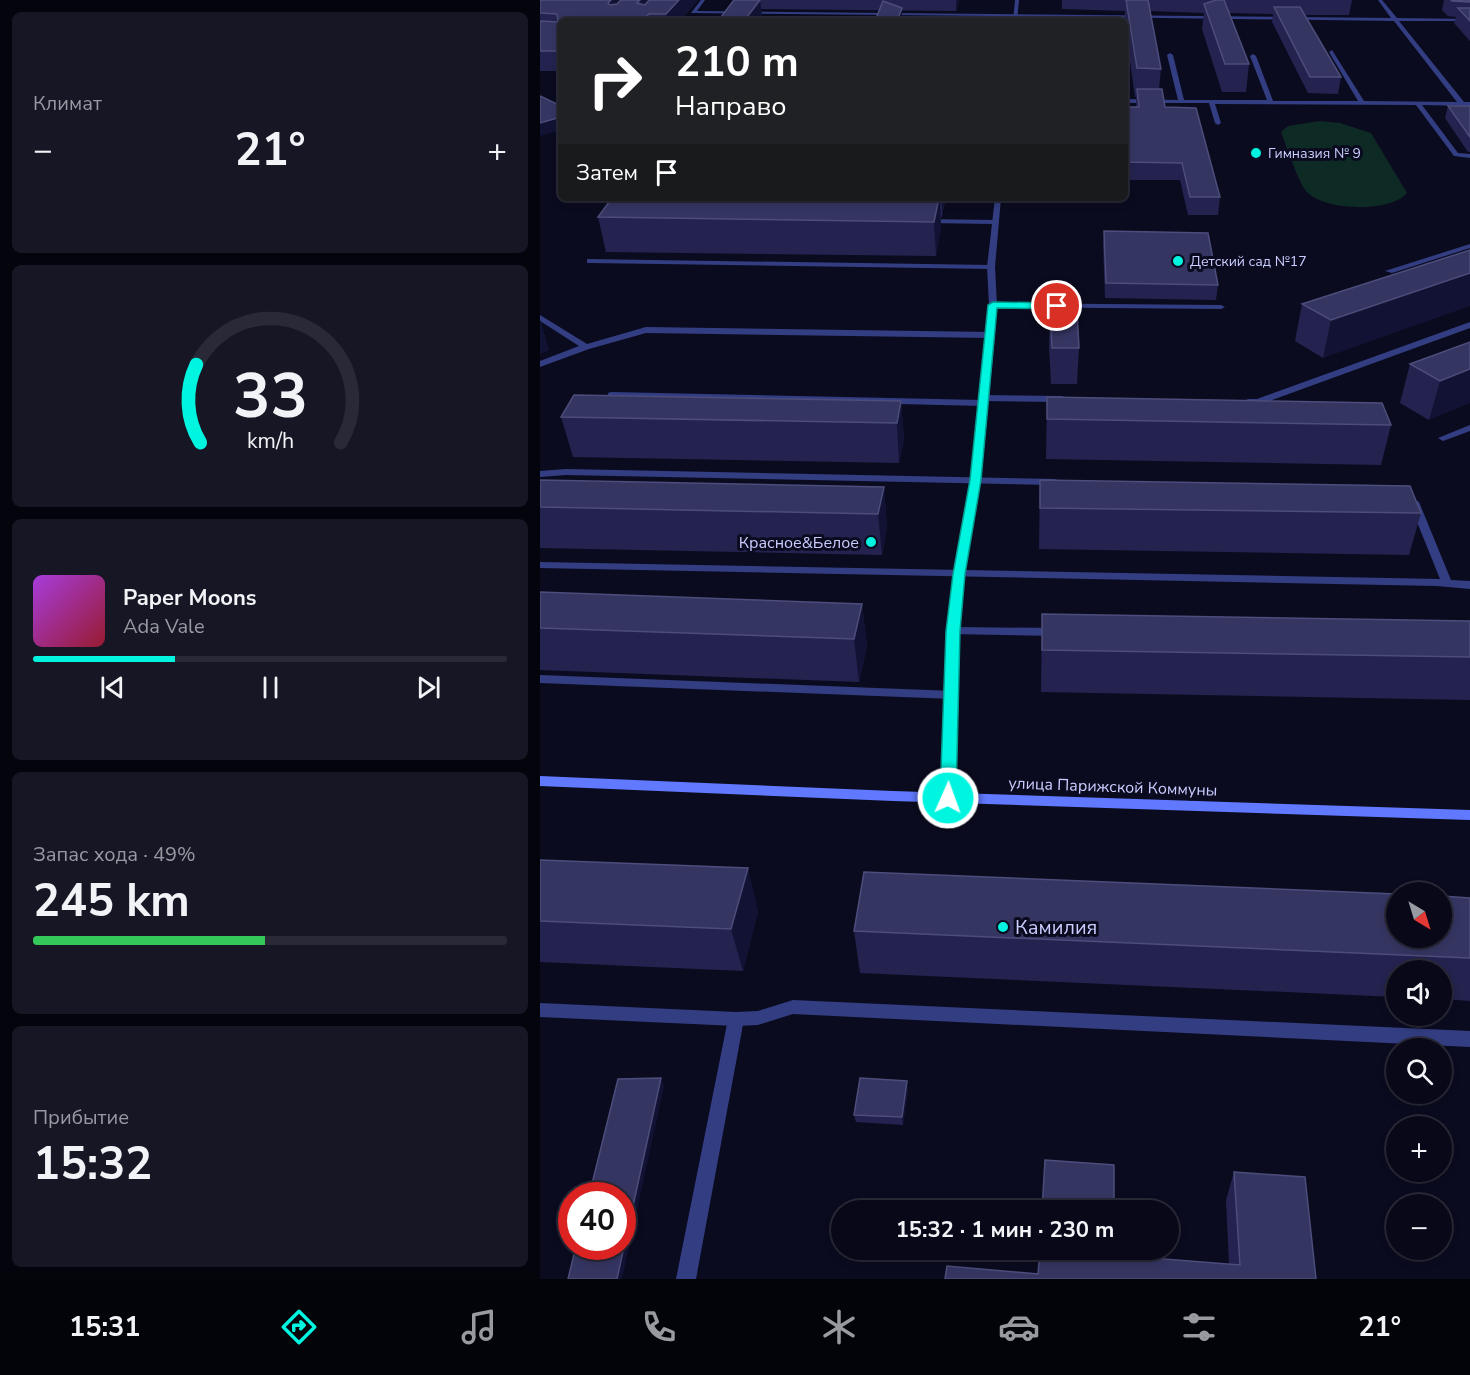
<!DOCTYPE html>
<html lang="ru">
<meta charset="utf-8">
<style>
body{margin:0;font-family:"Nunito Sans",sans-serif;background:#161625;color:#f1f3f6;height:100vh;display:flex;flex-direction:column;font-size:22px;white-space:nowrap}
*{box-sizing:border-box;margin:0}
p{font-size:20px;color:#989aa2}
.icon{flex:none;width:33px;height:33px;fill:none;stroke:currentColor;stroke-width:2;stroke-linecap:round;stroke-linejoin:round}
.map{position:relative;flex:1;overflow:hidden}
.drawer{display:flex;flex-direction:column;gap:12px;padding:12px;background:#04040d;width:540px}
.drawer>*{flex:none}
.guide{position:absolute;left:18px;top:18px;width:570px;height:183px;border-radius:9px;box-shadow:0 3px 9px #0003,0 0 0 2px #292937;background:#202124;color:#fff;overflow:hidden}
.needle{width:39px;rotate:142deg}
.controls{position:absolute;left:846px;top:882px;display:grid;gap:12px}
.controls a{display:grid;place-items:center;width:66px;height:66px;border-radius:50%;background:#080818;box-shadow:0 3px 9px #0003,0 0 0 2px #292937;font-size:30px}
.speed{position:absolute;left:18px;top:1182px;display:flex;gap:12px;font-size:30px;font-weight:700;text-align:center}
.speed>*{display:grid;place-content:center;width:78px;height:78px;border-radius:50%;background:#080818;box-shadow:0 3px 9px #0003,0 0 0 2px #292937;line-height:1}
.speed .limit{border:9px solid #d22;background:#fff;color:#111}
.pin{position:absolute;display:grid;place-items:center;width:51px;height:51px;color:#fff;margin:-26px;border:3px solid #fff;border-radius:50%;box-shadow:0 2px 6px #0007}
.me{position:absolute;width:66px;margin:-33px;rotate:2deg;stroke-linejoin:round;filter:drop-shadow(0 0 4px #0008)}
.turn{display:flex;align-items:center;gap:21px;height:126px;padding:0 18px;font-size:27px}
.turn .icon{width:78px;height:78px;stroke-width:2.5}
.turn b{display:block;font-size:42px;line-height:51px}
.then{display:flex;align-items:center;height:57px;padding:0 18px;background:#0003;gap:12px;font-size:22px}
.big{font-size:45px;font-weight:700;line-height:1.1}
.drawer .card{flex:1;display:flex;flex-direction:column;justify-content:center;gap:9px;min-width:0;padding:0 21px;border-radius:9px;background:#161625}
.drawer .dial{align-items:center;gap:0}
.dial svg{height:156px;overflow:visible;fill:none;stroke:#292937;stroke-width:7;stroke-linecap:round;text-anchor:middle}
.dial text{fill:#f1f3f6;stroke:none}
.song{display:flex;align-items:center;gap:18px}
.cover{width:72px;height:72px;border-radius:9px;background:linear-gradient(135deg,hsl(280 70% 55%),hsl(350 70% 35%))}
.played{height:6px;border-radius:3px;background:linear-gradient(90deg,#00f5e1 30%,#292937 30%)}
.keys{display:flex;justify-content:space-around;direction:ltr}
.heat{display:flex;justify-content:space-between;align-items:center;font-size:33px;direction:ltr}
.charge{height:9px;border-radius:4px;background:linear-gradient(90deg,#34c759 49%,#292937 0)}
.trip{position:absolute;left:291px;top:1200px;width:348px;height:60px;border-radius:30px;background:#080818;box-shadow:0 3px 9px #0003,0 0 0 2px #292937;font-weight:700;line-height:60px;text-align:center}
.tab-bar{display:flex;height:96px;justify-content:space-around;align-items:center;background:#03030a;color:#989aa2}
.tab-bar .icon{width:42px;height:42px}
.tab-bar .selected{color:#00f5e1}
.tab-bar b{font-size:27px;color:#f1f3f6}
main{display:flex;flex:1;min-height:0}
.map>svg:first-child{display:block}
.green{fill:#0e2a24}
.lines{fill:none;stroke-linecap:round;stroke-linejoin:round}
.service{fill:#333e82;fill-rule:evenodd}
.minor{fill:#333e82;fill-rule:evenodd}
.tertiary{fill:#333e82;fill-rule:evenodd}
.secondary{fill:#6179ff;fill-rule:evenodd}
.wall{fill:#24234f}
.shaded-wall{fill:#121234}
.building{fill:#353562;stroke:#4d4d7b;stroke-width:1.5}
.route{fill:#00f5e1;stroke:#009f92;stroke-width:1.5}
.poi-dot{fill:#00f5e1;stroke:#0b0b20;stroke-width:2}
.labels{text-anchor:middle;stroke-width:6;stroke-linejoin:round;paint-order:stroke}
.far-poi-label{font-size:14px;fill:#cacdff;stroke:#0b0b20;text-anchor:start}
.poi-label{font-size:16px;fill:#cacdff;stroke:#0b0b20;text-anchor:end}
.street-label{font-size:16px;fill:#cacdff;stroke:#0b0b20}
.near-poi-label{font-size:20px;fill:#cacdff;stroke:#0b0b20;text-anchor:start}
</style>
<main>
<section class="drawer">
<div class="card"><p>Климат</p>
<div class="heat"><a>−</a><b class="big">21°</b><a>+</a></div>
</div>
<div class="card dial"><svg viewBox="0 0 100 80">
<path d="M14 69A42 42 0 1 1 86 69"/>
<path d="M14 69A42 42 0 0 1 12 29" stroke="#00f5e1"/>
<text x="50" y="56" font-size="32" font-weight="700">33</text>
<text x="50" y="72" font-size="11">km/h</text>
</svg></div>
<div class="card">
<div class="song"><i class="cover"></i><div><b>Paper Moons</b><p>Ada Vale</p></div></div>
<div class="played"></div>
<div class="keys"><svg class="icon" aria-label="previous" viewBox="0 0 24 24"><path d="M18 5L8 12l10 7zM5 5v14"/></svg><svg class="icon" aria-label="pause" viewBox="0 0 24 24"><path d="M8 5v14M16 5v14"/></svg><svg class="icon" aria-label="next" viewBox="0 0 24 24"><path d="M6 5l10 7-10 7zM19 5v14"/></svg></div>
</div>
<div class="card"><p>Запас хода · 49%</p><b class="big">245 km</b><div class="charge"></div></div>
<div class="card"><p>Прибытие</p><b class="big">15:32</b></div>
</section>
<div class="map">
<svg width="930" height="1279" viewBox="0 0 930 1279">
<rect width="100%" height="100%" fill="#0b0b20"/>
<path class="green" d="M780,121L800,123L831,133L867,193C850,213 785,211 767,192C759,184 746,145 741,132L748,126Z"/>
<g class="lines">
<g class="service">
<polygon points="161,0 165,0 157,11 851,18 838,0 842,0 857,18 930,19 930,21 859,21 924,102 930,102 930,106 882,105 918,153 930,154 930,158 914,156 876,105 675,104 681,123 678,125 675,123 669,103 585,103 585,99 638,100 627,55 630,53 633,55 644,100 727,100 710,56 713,54 716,56 733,101 818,101 789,52 792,50 824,101 917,102 854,21 549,17 549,21 545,21 544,17 151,13"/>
<polygon points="382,219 455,220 459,222 455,224 385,223 381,221"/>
<polygon points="930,244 930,248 852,273 845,271"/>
<polygon points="47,259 451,265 455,267 451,269 50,263 47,263"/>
<polygon points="450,303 681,305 685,307 681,309 453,307 450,307"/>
<polygon points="0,315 47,344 106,327 451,332 455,335 451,338 106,333 49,349 0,367 0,361 39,346 0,321"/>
<polygon points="930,322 930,328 721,404 708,405 703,402 708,399 717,399"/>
<polygon points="71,392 442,400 439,398 444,395 522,396 527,399 522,402 445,401 448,403 443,406 68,397 68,393"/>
<polygon points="930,425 930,431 903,441 898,438"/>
<polygon points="26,469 515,479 520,482 515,485 26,475 0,477 0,471"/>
<polygon points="874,499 879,502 911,580 930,581 930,589 897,586 0,568 0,562 900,579 869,502"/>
<polygon points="413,627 517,628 523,632 517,636 409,634 407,631"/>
<polygon points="0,675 413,691 417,692 419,695 417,698 413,699 0,683"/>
<polygon points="253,1000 930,1031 930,1047 253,1014 218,1025 196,1026 0,1017 0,1003 196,1012 218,1011"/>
</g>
<polygon class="minor" points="196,1012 202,1014 204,1019 156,1279 136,1279 188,1019 190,1014"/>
<g class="tertiary">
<polygon points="475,0 479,0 477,21 473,21"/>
<polygon points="455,198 461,198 455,267 457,305 455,335 441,480 425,574 419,631 415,798 413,802 408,803 403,802 401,798 407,631 413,574 431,480 447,335 449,305 447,267"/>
</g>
<polygon class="secondary" points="0,776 353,791 930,810 930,820 353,801 0,786"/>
</g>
<g class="wall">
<polygon points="0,0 158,0 140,21 21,21 21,71 0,71"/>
<polygon points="194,0 419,0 416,11 221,9 222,16"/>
<polygon points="522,0 812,0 809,15 764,15 801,77 798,94 768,93 732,22 733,14 689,13 709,64 706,92 682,92 662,29 664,13 610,11 621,69 619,89 625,107 680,197 678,215 648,215 640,180 585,180 585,107 596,107 596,97 595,97 585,27 585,21 584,20 585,11 522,9"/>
<polygon points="904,0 930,0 930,41 914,23 916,17 908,16 902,10"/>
<polygon points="908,106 930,106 930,152 928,152 905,118"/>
<polygon points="72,198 405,198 405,201 402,217 401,217 401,226 396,256 66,252 58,217"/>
<polygon points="564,231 678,285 676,300 565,298 563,245"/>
<polygon points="930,250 783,358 755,341 762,304"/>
<polygon points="510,312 539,348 537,384 511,384 509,347"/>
<polygon points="930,342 889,420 860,403 870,364"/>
<polygon points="507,397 851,425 841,465 506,459"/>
<polygon points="361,401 364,440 359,463 33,457 21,417"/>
<polygon points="0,480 344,487 347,528 342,555 0,548"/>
<polygon points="500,480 881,513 869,555 499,549"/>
<polygon points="0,592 322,604 327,646 319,682 0,670"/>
<polygon points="502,614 930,621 930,700 501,692"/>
<polygon points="0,860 218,911 203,971 0,962"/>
<polygon points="930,898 930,1001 902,999 902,970 856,970 856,997 320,973 314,931"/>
<polygon points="368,1089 363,1125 316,1122 314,1115"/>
<polygon points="694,1172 776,1279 498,1274 573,1255 689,1264 686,1200"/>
</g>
<g class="shaded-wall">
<polygon points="71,0 92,0 72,21 68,3"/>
<polygon points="100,0 112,0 101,21 97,3"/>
<polygon points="139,0 158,0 140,21 127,21 126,14"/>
<polygon points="220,0 222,16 218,21 204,21"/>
<polygon points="416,0 419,0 416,11"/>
<polygon points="362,8 362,21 357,21"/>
<polygon points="109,14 110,21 102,21"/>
<polygon points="21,117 21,130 0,136 0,123"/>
<polygon points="399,198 400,198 401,226 396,256 394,222"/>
<polygon points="402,198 405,198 402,217"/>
<polygon points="930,273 930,306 783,358 791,320"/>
<polygon points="0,320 9,350 0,354"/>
<polygon points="930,369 930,403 889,420 900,381"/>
<polygon points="361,401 364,440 359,463 357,423"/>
<polygon points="344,487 347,528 342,555 338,514"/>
<polygon points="322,604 327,646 319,682 314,639"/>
<polygon points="208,868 218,911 203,971 191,929"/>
<polygon points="121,1078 124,1086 82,1279 77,1279"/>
<polygon points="367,1081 368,1089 363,1125 362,1117"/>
</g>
<g class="building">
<polygon points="2,0 71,0 68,3 70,5 77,4 81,0 100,0 97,3 105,5 109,0 139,0 126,14 109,14 102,21 21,21 21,51 0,51 0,21 18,22 17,14 0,13 0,1"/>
<polygon points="194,0 220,0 204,21 178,21"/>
<polygon points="586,0 608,0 621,69 597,68"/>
<polygon points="676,0 684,0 709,64 685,64 664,4"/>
<polygon points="911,0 930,0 930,2 912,1"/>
<polygon points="343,1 362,8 357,21 335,21"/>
<polygon points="734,7 760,7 801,77 770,77"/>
<polygon points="918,8 930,8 930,21"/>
<polygon points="597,89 622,89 625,107 656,108 680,197 650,197 642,163 585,162 585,107 599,107"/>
<polygon points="0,96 21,106 21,117 0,123"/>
<polygon points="908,106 930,106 930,137"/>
<polygon points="72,198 399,198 394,222 58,217"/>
<polygon points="564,231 668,233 678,285 566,283"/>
<polygon points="930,250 930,273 791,320 762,304"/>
<polygon points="510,312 537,312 539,348 512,348"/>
<polygon points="930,342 930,369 900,381 870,364"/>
<polygon points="34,395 361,401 357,423 21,417"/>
<polygon points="507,397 842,403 851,425 507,419"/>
<polygon points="0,480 344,487 338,514 0,507"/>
<polygon points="500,480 870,486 881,513 500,508"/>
<polygon points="0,592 322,604 314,639 0,628"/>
<polygon points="502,614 930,621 930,657 502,650"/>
<polygon points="0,860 208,868 191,929 0,921"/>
<polygon points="324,872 856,894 856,938 902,938 902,896 930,898 930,958 314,931"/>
<polygon points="121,1078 77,1279 28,1279 36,1246 82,1246 82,1196 49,1196 78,1079"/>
<polygon points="320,1078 367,1081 362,1117 314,1115"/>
<polygon points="505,1160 574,1165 574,1210 502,1210"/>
<polygon points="694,1172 765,1177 776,1279 405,1279 407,1266 498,1274 500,1250 573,1250 573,1255 700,1265"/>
</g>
<polygon class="route" points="453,302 517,303 521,306 517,309 457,308 441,480 425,574 420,631 416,798 414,802 403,802 400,798 406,631 413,574 430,480 448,305"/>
<g class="poi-dot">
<circle cx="716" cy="153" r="6"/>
<circle cx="638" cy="261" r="6"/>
<circle cx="331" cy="542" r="6"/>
<circle cx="463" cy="927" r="6"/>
</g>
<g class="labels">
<g class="far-poi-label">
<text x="728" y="158">Гимназия № 9</text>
<text x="650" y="266">Детский сад №17</text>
</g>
<g class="poi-label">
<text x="319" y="548">Красное&amp;Белое</text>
</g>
<g class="street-label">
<text transform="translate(573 786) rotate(2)" y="6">улица Парижской Коммуны</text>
</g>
<g class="near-poi-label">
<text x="475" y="934">Камилия</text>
</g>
</g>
</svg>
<div class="controls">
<a><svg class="needle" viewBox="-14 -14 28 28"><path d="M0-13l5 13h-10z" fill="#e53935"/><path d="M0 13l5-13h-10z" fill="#989aa2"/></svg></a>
<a><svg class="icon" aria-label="sound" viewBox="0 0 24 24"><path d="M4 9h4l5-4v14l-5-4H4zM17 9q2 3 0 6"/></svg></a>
<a><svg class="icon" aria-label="search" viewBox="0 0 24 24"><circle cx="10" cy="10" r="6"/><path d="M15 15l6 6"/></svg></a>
<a>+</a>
<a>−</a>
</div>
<div class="speed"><div class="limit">40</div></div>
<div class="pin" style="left:517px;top:306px;background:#d93025"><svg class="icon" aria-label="arrive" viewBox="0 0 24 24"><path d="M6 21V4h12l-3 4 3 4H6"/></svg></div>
<svg class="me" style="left:408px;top:798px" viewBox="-20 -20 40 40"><circle r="17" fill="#00f5e1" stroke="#fff" stroke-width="3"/><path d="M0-11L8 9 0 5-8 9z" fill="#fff"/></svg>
<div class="trip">15:32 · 1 мин · 230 m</div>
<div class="guide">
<div class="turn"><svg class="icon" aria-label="right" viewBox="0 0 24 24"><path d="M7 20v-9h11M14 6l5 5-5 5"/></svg><div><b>210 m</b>Направо</div></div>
<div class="then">Затем<svg class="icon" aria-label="arrive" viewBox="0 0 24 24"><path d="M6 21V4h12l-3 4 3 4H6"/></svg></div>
</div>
</div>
</main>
<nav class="tab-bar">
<b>15:31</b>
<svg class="icon selected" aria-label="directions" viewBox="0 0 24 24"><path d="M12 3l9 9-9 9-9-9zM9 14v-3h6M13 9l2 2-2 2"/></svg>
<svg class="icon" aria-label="music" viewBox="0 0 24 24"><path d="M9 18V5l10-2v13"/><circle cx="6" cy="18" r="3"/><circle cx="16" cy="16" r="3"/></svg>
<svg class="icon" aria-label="phone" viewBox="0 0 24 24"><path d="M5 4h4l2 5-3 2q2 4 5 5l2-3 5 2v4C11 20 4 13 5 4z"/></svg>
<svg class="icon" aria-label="climate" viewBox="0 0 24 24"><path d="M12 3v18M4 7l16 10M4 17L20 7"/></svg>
<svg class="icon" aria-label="car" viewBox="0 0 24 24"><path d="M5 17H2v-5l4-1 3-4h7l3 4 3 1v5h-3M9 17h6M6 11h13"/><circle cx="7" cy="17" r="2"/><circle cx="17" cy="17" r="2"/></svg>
<svg class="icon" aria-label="filters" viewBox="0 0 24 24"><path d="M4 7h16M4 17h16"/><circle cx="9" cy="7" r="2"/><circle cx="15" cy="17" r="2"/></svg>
<b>21°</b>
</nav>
